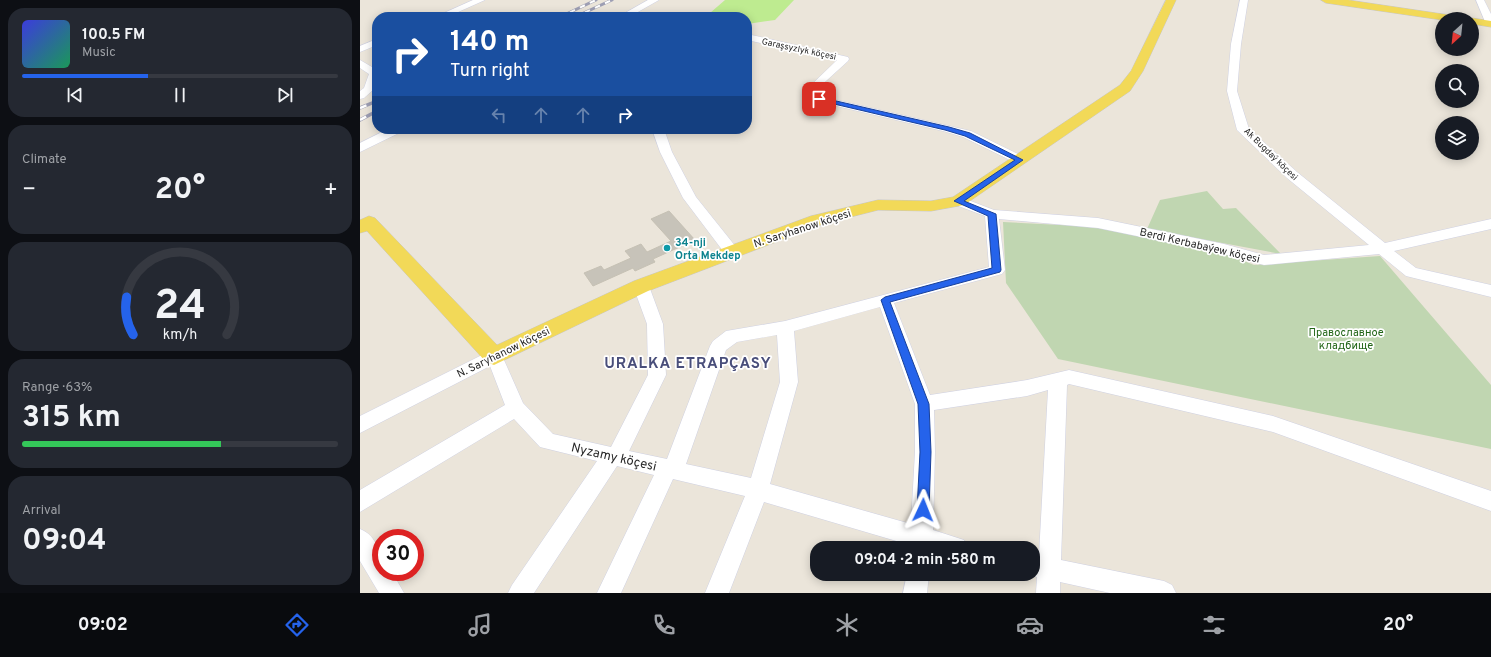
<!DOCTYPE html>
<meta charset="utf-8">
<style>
body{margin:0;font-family:Overpass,sans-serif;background:#242831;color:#f1f3f6;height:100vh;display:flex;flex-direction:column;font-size:15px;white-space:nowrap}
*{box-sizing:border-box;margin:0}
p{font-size:13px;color:#9ea1a6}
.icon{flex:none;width:22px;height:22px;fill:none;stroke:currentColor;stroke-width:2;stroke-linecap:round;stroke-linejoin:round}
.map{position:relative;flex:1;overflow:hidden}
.side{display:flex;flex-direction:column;gap:8px;padding:8px;background:#0d0f14;width:360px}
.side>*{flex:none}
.banner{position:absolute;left:12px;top:12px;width:380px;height:122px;border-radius:16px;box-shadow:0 2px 10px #0003;background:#1a4fa0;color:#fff;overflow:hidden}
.needle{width:26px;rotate:207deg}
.tools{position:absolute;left:1075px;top:12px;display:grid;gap:8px}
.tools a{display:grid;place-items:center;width:44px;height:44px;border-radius:50%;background:#171b24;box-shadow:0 2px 10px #0003;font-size:20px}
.speed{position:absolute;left:12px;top:529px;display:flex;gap:8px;font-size:20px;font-weight:700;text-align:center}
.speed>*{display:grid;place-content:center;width:52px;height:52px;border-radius:50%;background:#171b24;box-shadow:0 2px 10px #0003;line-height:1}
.speed .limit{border:6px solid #d22;background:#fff;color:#111}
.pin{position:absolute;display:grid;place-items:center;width:34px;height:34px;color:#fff;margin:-17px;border-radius:8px;box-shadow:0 2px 6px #0006}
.me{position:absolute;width:44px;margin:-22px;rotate:2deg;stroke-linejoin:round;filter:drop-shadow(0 0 3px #0008)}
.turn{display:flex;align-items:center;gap:14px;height:84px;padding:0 12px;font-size:18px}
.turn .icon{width:52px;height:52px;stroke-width:2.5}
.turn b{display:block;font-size:28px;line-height:34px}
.lanes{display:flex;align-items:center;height:38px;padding:0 12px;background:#0003;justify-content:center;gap:20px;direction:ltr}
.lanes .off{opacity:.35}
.big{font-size:30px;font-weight:700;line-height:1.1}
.side .tile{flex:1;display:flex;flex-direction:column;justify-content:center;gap:6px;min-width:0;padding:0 14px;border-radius:16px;background:#242831}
.side .dial{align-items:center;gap:0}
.dial svg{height:104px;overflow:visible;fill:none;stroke:#363941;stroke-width:7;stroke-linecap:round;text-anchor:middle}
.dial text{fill:#f1f3f6;stroke:none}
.song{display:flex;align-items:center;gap:12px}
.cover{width:48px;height:48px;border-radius:6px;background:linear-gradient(135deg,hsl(240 70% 55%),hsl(150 70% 35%))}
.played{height:4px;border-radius:2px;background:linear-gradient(90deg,#2563eb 40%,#363941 40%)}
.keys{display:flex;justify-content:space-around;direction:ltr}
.heat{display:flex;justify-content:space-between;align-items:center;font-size:22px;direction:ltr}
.charge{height:6px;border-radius:3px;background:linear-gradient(90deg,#34c759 63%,#363941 0)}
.trip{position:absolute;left:450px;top:541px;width:230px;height:40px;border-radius:16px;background:#171b24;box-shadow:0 2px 10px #0003;font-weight:700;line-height:40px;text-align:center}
.tab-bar{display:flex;height:64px;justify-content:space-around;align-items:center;background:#090b0e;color:#9ea1a6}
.tab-bar .icon{width:28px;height:28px}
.tab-bar .current{color:#2563eb}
.tab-bar b{font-size:18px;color:#f1f3f6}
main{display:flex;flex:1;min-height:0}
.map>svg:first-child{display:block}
.cemetery{fill:#c0d6b1}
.pitch{fill:#beeb90}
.building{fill:#c7c3b9;stroke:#c6c1b4}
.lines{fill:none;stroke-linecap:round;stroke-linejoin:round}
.minor-casing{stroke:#cfd1e2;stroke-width:1}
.major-casing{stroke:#c7c7c7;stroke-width:1}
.minor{fill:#fff;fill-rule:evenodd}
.major{fill:#f2d958;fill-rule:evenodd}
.rail-far1-casing{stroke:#9d9eb3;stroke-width:3}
.rail-casing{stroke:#9d9eb3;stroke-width:3.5}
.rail-far1{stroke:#fff;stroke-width:2;stroke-dasharray:5.5;stroke-linecap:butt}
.rail{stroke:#fff;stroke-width:2.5;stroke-dasharray:7;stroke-linecap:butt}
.route{fill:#2563eb;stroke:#184099}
.culture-dot{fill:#0f9aa8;stroke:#fff;stroke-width:1.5}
.labels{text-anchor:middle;stroke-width:3.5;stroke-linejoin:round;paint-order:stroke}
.far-street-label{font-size:9px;fill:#292929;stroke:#fff}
.street-label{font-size:11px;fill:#292929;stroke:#fff}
.culture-label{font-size:11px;font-weight:bold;fill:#0d838f;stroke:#fff;text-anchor:start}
.park-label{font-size:11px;fill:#236618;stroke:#fff}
.near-street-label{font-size:13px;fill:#292929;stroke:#fff}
.district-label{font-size:15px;font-weight:bold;letter-spacing:1px;fill:#494e7a;stroke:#fff}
</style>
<main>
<section class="side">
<div class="tile">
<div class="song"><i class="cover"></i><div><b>100.5 FM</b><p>Music</p></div></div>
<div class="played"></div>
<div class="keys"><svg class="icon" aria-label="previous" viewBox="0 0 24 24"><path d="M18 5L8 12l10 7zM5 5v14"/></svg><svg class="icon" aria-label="pause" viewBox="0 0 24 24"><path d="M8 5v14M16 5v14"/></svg><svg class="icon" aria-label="next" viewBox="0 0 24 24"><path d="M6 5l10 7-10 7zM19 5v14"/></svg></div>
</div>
<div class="tile"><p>Climate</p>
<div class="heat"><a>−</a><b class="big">20°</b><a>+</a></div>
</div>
<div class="tile dial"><svg viewBox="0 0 100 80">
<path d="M14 69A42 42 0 1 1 86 69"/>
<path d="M14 69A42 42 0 0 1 9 40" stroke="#2563eb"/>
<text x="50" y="56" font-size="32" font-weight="700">24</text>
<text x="50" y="72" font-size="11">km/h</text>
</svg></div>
<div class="tile"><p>Range · 63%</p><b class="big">315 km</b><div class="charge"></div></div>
<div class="tile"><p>Arrival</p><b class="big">09:04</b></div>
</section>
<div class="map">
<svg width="1131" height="593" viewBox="0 0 1131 593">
<rect width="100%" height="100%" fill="#ebe5da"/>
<g class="cemetery">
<polygon points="847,191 863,209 876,208 921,254 787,229 800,200"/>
<polygon points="643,222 741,227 862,252 894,265 1020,256 1131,385 1131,449 698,359 646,283"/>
</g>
<polygon class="pitch" points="365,0 434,0 415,20 387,24 387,17 351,16 350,13"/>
<polygon class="building" points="309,211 335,240 293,259 295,262 275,271 273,268 233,286 224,273 241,266 244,270 271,258 265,251 281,244 287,252 311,241 291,219"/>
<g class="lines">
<defs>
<g id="minor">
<polygon points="113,0 125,0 87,17 75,17"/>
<polygon points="288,0 299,0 269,17 258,17"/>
<path d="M880,0H888L881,44L877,91L889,129L937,172L1025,243L1131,219V229L1034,251L1056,268L1131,285V297L1046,276L1019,254L904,265L864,254L738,228L639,219L645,270L642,274L534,303L570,395L667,380L709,370L913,416L1131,491V511L913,432L709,384L707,385L701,560L804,581L812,585L816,593H750L700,582V593H676L677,577L667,574H673V554L679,555L688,390L667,396L574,410L575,452L573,530L604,540L607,548H550V545L404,502L369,593H345L385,496L313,479L261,593H237L294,475L257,466L174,593H148L152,585L237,461L180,447L154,419L0,512V490L145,405L130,366L0,433V416L134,349L140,351L163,403L193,434L251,447L288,375L287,324L273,286L275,282L281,280L287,282L289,286L303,324L306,375L269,451L307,459L350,346L353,341L366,331L372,330L425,321L629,267L625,216L593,204L591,201L593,198H603L634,210L738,218L864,244L904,255L1009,245L927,178L877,130L867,91L871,44ZM520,307L555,404V452L551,524L410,484L438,382L434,331ZM417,335L420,382L391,478L326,464L366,350L377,342Z"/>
<polygon points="1116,0 1124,0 1131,14 1131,27 1126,24"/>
<polygon points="387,34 488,57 489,59 488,61 455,91 463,97 611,131 664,157 666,160 664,163 656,163 603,137 583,131 455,101 448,97 445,91 477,60 387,40"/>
<polygon points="17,39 17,45 0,52 0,46"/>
<polygon points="0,60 17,70 14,89 4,98 0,99 0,91 4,88 9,74 0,68"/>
<polygon points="28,129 43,129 41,132 0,152 0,143"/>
<polygon points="292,129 304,129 312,152 336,197 376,247 378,251 376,255 371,256 366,255 323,198 300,152"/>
<path d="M0,529C18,536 21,555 21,572H32L44,593H19L0,561Z"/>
<polygon points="547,574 569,574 567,593 543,593"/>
</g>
<g id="major">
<polygon points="806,0 816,0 783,71 770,91 604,205 571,211 518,210 463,224 288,291 134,365 126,362 7,231 0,233 0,220 9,216 15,218 137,345 274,281 451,216 518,200 571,201 593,197 760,85 771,71"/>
<polygon points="961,0 988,0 1096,16 1102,19 1082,20 966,3"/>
<polygon points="1112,18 1131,21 1131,27 1112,24 1112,19 1108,19"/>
</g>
</defs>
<use href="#minor" class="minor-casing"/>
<use href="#major" class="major-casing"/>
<use href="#minor" class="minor"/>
<use href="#major" class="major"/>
<defs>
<g id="rail-far1">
<polyline points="200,17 236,0"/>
<polyline points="215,17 252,0"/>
</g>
<g id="rail">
<polyline points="0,108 17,101"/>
<polyline points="0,120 17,111"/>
</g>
</defs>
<use href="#rail-far1" class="rail-far1-casing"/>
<use href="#rail" class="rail-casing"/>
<use href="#rail-far1" class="rail-far1"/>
<use href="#rail" class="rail"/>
</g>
<polygon class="route" points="459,97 589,127 610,133 663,160 604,201 636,214 641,270 640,272 530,302 569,404 571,452 569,510 568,514 563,515 559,514 557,510 560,452 558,404 521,300 525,297 632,268 628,216 594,201 655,160 605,136 585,130 457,100 456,99"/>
<circle class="culture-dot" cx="307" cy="248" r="4"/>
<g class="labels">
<g class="far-street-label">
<text transform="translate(439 49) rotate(12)" y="3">Garaşsyzlyk köçesi</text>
<text transform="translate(911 154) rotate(44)" y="3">Ak Bugdaý köçesi</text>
</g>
<g class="street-label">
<text transform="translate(442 228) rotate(-18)" y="4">N. Saryhanow köçesi</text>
<text transform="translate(840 245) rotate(13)" y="4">Berdi Kerbabaýew köçesi</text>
<text transform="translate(143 352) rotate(-26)" y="4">N. Saryhanow köçesi</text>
</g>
<g class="culture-label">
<text x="315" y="246">34-nji<tspan x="315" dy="13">Orta Mekdep</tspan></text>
</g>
<g class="park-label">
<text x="986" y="336">Православное<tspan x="986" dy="13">кладбище</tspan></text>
</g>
<g class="near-street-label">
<text transform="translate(254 456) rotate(13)" y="5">Nyzamy köçesi</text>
</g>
<g class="district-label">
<text x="328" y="368">URALKA ETRAPÇASY</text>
</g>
</g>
</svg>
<div class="tools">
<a><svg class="needle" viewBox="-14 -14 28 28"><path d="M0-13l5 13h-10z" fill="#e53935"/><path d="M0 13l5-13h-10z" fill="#9ea1a6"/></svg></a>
<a><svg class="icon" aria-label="search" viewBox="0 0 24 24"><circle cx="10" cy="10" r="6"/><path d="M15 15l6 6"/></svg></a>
<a><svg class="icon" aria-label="layers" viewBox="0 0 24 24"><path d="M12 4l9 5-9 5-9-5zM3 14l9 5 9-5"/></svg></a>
</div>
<div class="speed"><div class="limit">30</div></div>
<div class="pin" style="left:459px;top:99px;background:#d93025"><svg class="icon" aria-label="arrive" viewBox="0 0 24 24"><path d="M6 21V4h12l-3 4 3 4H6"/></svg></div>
<svg class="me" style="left:563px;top:510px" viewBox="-20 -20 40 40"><path d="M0-17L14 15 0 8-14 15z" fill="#2563eb" stroke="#fff" stroke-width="4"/></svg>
<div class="trip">09:04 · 2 min · 580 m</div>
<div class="banner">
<div class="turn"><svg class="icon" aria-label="right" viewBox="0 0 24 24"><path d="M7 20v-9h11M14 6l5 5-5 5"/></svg><div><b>140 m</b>Turn right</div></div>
<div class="lanes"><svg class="icon off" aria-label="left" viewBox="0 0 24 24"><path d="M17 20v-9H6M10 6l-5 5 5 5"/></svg><svg class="icon off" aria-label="ahead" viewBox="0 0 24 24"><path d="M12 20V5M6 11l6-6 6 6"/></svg><svg class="icon off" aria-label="ahead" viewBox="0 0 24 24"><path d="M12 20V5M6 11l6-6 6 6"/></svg><svg class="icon" aria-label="right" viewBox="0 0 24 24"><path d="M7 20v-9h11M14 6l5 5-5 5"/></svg></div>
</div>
</div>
</main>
<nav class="tab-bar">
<b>09:02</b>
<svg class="icon current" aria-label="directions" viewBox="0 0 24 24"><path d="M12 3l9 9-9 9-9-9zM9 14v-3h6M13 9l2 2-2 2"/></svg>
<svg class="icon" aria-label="music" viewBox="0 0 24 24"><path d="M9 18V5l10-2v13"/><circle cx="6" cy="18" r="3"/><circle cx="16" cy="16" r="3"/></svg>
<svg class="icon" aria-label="phone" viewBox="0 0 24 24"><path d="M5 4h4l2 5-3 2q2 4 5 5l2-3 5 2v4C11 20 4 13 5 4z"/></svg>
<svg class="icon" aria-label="climate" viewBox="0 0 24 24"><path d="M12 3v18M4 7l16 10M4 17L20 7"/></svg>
<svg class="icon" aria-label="car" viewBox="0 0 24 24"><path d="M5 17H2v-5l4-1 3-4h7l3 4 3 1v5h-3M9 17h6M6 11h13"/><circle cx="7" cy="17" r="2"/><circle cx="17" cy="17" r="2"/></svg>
<svg class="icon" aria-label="filters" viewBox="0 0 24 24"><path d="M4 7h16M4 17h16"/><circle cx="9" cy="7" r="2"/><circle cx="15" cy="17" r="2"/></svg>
<b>20°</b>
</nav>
